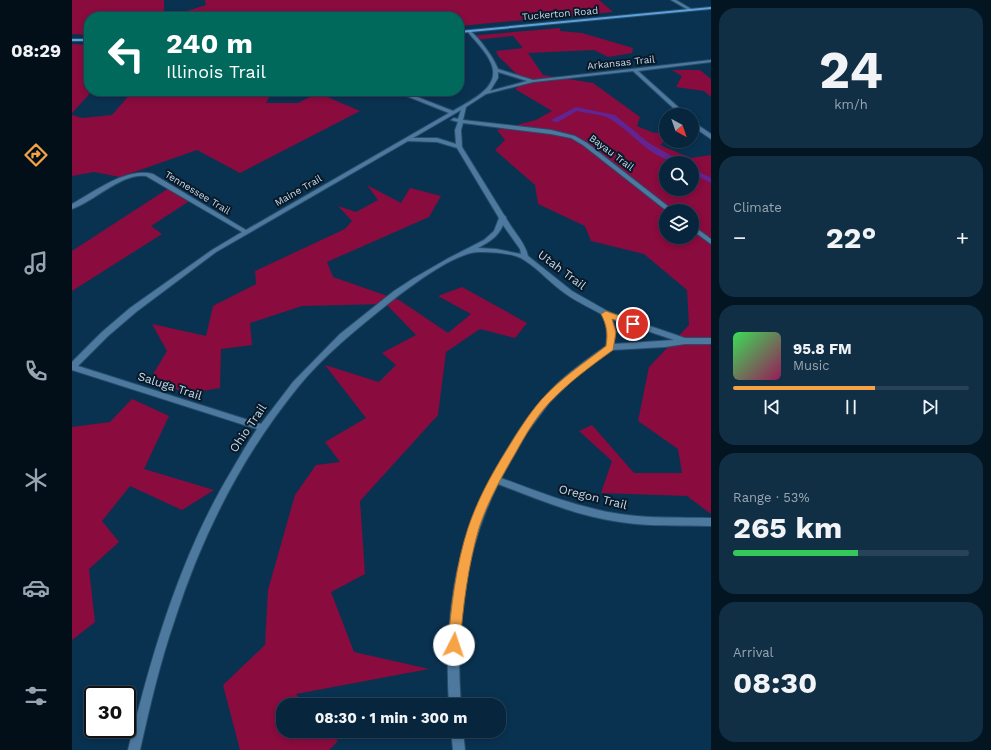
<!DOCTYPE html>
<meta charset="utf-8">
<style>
body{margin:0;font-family:"Work Sans",sans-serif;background:#102e44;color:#f1f3f6;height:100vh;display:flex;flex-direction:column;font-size:15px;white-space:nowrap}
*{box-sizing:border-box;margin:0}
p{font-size:13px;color:#98a5b0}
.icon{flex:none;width:22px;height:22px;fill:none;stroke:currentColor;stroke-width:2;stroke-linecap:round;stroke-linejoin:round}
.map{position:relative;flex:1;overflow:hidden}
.drawer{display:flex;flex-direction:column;gap:8px;padding:8px;background:#041522;width:280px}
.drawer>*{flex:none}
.top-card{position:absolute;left:12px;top:12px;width:380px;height:84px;border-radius:16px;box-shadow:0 2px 6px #0003,0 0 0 1px #284357;background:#00695c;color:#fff;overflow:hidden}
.needle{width:26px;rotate:140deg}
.tools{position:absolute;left:587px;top:108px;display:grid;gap:8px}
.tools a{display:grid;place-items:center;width:40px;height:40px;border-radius:50%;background:#07263d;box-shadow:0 2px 6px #0003,0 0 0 1px #284357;font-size:20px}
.speed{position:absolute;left:12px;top:686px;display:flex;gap:8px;font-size:20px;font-weight:700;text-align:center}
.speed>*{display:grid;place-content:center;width:52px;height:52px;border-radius:50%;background:#07263d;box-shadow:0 2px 6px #0003,0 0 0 1px #284357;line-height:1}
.speed .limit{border:2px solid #111;border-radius:6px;background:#fff;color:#111}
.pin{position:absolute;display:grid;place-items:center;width:34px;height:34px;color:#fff;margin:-17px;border:2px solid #fff;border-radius:50%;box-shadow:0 1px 4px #0007}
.me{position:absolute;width:44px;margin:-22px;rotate:4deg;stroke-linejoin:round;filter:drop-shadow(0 0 3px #0008)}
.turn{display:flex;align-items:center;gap:14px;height:84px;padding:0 16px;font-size:18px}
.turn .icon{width:52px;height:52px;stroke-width:2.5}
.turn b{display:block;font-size:28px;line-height:34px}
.big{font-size:30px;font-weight:700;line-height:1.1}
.drawer .tile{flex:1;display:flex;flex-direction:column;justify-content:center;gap:6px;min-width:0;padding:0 14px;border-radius:16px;background:#102e44}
.drawer .dial{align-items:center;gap:0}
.dial b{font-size:52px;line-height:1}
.song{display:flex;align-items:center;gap:12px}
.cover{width:48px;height:48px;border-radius:6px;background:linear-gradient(135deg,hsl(130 70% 55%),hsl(330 70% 35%))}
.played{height:4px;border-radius:2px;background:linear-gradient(90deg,#f5a345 60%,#284357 60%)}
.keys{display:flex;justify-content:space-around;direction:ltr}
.heat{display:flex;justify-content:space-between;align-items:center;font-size:22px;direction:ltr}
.charge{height:6px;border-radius:3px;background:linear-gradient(90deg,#34c759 53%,#284357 0)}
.trip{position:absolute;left:204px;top:698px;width:230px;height:40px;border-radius:16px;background:#07263d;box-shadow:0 2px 6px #0003,0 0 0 1px #284357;font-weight:700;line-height:40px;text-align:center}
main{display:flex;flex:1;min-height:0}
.dock{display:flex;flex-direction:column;width:72px;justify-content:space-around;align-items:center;background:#030f18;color:#98a5b0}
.dock .icon{width:28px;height:28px}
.dock .active{color:#f5a345}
.dock b{font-size:18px;color:#f1f3f6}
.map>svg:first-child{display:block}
.green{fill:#8a0b3e;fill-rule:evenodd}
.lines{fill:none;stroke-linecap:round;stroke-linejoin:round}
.canal{fill:#612490;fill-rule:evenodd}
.minor-casing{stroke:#274d6a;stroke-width:2}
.secondary-casing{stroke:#274d6a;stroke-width:2}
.minor{fill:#4e799f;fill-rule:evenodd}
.secondary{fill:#5ba2de;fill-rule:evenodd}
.route{fill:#f5a345;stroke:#9f6a2d}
.labels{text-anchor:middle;stroke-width:4;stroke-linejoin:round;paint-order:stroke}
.far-street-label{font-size:10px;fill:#c4d9ec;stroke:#091927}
.street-label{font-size:12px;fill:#c4d9ec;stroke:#091927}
</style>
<main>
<nav class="dock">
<b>08:29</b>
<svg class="icon active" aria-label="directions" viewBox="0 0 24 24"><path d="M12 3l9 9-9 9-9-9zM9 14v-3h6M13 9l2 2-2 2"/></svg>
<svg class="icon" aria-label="music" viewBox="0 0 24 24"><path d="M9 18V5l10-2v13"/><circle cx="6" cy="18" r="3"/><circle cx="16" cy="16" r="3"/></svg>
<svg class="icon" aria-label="phone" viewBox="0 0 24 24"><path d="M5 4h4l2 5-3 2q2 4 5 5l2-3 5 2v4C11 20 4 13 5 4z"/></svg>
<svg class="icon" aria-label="climate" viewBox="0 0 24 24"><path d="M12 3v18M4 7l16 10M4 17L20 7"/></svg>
<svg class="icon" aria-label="car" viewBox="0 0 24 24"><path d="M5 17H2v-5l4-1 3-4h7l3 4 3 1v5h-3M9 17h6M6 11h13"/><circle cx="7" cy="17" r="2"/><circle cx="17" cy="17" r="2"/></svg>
<svg class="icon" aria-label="filters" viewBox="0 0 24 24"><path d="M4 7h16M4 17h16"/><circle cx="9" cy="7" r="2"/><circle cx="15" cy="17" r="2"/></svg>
</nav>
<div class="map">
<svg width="639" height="750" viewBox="0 0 639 750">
<rect width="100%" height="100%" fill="#093251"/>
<g class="green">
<polygon points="0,0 92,0 92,17 17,17 17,35 0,34"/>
<polygon points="133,0 527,0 541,12 387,26 387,17 209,17 207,15 169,14 168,17 106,17 105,14 134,5"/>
<path d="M488,28V31L510,33L561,48L560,53L536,57L522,50L456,53L471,75L521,83L568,117L565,126L582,133L594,132V140L588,145L619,158L639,155V514L615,496L529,493L540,461L507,431L520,425L562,473H610L606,449L566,421L577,367L617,325L615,290L572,254L519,241L513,226L466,204L463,185L423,150L433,140L425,130L464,120L480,111L443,89L453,82L427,57L424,51L451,48L441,36L402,40L398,36ZM594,163H620V189H594ZM594,211H620V237H594Z"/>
<polygon points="0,44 17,45 17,91 20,91 0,113"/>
<polygon points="600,70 628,70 639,79 639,97 632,91 604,87 610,76"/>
<polygon points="86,91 104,91 104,95 107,91 142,91 146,94 163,94 163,91 200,91 194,103 226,103 246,93 288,111 168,173 125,150 48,177 22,172 0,176 0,115 10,118 40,115 59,93 89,94"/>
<polygon points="295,185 329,203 338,188 369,196 357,217 255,262 261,277 327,300 376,333 399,314 366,296 390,287 455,323 443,338 408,329 374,352 366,415 288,501 293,574 259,592 282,652 357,669 224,694 233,705 211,705 211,731 257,731 266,741 257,750 168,750 151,685 193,645 196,590 223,495 244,465 268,462 253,442 294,418 253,365 307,382 324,365 310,353 344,335 314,304 230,306 178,323 180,345 149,349 148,388 117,393 77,381 95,351 80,324 134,336 141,306 184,284 183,271 273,229 280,221 266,206 284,212 306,200"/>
<polygon points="97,188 119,200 79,226 90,234 0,291 0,251"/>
<polygon points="60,399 97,416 72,469 142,490 110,510 58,486 30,521 47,542 17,569 23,622 0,640 0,427 38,422"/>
</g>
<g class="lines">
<g class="canal">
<path d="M504,107L543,115L577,143L612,163C581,163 562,133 538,119C530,114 515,114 505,111L486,122H483L479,120Z"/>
<polygon points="620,168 639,178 639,183 620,173"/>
</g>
<defs>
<g id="minor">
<polygon points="599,0 604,0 621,10 618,11"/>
<path d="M397,30C406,36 422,58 426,69L461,80L639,60V62L566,71L615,115H609L561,71L461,82L414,94L394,107L391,120L479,130L503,136L515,143L602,211H595L511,145L499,138L479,134L391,123L389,130L390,147L432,215L434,217V218C441,231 453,242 456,256L500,291L537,312L613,338H639V344H613L593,347L540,350L505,375L477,403L454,434L429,478C467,492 507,508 548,514C578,519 609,517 639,518V526C609,525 578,527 548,522C505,516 465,499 426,484C391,555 383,628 389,705H377C373,643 378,579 400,520C408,499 418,479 429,460C445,432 463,405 486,383C501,369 518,357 534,346C536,335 535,326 531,315C519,308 505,302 494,294C479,284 467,269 452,260C443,253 418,252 407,252C383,252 336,288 317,303C285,329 252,355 226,387C170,456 130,535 103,619C88,662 78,706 68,750H56C80,653 108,556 160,470C168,456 176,442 185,429L0,370V362L30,332L58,308L140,250L170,232L74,176C49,173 23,201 0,209V204C22,192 54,167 81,174L174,230L377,113L322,91H330L381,111C397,101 430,88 419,63C414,51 403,41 395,31ZM426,72L455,81L418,91L426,78ZM389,110L386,119L382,118L379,120L386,122L383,130L384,144L365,138H341ZM336,141L365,142L385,148L427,218L422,231L412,240L375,259L342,278L322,291L268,334L221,382L189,424L6,366L36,336L64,312L144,252ZM431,225L448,249L449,254L424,249L406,248C417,242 426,237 431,225ZM540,319L602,340L542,344L543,330Z"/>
<polygon points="620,121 639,134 639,139 620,126"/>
<polygon points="620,225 639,239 639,244 620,230"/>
<polygon points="379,731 391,731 393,750 381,750"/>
</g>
<g id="secondary">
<polygon points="639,7 639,9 387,33 387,31"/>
<rect x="0" y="39" width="17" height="2"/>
</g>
</defs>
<use href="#minor" class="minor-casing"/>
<use href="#secondary" class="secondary-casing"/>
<use href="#minor" class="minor"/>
<use href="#secondary" class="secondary"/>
</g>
<path class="route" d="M534,311L564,322L566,324L561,326L540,319L544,332L541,350C519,366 497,382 478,402C464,417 454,434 444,452C430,476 416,501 407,528C396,566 391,606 388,645L386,649L382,651L378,649L376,645C379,606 384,565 396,528C405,501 419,475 434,451C445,433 456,415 470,399C489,378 512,363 534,346C536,333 535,326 529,314Z"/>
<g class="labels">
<g class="far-street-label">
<text transform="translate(488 13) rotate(-5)" y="4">Tuckerton Road</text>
<text transform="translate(549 62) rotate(-6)" y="4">Arkansas Trail</text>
<text transform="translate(540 152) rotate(37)" y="4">Bayau Trail</text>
<text transform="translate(226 190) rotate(-30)" y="4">Maine Trail</text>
<text transform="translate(126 192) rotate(31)" y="4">Tennessee Trail</text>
</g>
<g class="street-label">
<text transform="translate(490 270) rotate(37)" y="4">Utah Trail</text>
<text transform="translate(98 386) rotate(18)" y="4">Saluga Trail</text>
<text transform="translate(176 428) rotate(-56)" y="4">Ohio Trail</text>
<text transform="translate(521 497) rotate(14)" y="4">Oregon Trail</text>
</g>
</g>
</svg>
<div class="tools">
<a><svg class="needle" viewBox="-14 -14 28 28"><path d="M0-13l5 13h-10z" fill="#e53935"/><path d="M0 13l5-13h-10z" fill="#98a5b0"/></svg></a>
<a><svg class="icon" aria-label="search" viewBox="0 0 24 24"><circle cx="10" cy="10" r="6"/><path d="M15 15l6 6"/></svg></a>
<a><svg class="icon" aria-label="layers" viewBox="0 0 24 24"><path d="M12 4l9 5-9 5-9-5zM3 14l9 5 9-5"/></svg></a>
</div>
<div class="speed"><div class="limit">30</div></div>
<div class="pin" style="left:561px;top:324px;background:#d93025"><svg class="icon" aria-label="arrive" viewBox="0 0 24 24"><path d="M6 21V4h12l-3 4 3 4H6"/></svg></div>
<svg class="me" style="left:382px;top:645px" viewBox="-20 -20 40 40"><circle r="19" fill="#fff"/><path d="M0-13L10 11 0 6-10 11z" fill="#f5a345"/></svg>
<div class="trip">08:30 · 1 min · 300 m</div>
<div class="top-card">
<div class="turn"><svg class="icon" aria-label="left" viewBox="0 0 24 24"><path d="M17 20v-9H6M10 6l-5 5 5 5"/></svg><div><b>240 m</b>Illinois Trail</div></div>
</div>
</div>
<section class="drawer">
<div class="tile dial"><b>24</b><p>km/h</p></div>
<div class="tile"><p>Climate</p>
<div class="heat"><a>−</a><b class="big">22°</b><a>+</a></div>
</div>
<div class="tile">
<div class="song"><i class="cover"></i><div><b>95.8 FM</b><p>Music</p></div></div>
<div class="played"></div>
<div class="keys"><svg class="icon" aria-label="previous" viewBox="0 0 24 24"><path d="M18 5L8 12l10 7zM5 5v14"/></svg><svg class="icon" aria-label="pause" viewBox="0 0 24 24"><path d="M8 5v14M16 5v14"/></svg><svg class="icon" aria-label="next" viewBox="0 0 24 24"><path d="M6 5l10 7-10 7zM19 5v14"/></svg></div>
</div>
<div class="tile"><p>Range · 53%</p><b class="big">265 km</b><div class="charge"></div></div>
<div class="tile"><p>Arrival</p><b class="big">08:30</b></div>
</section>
</main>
